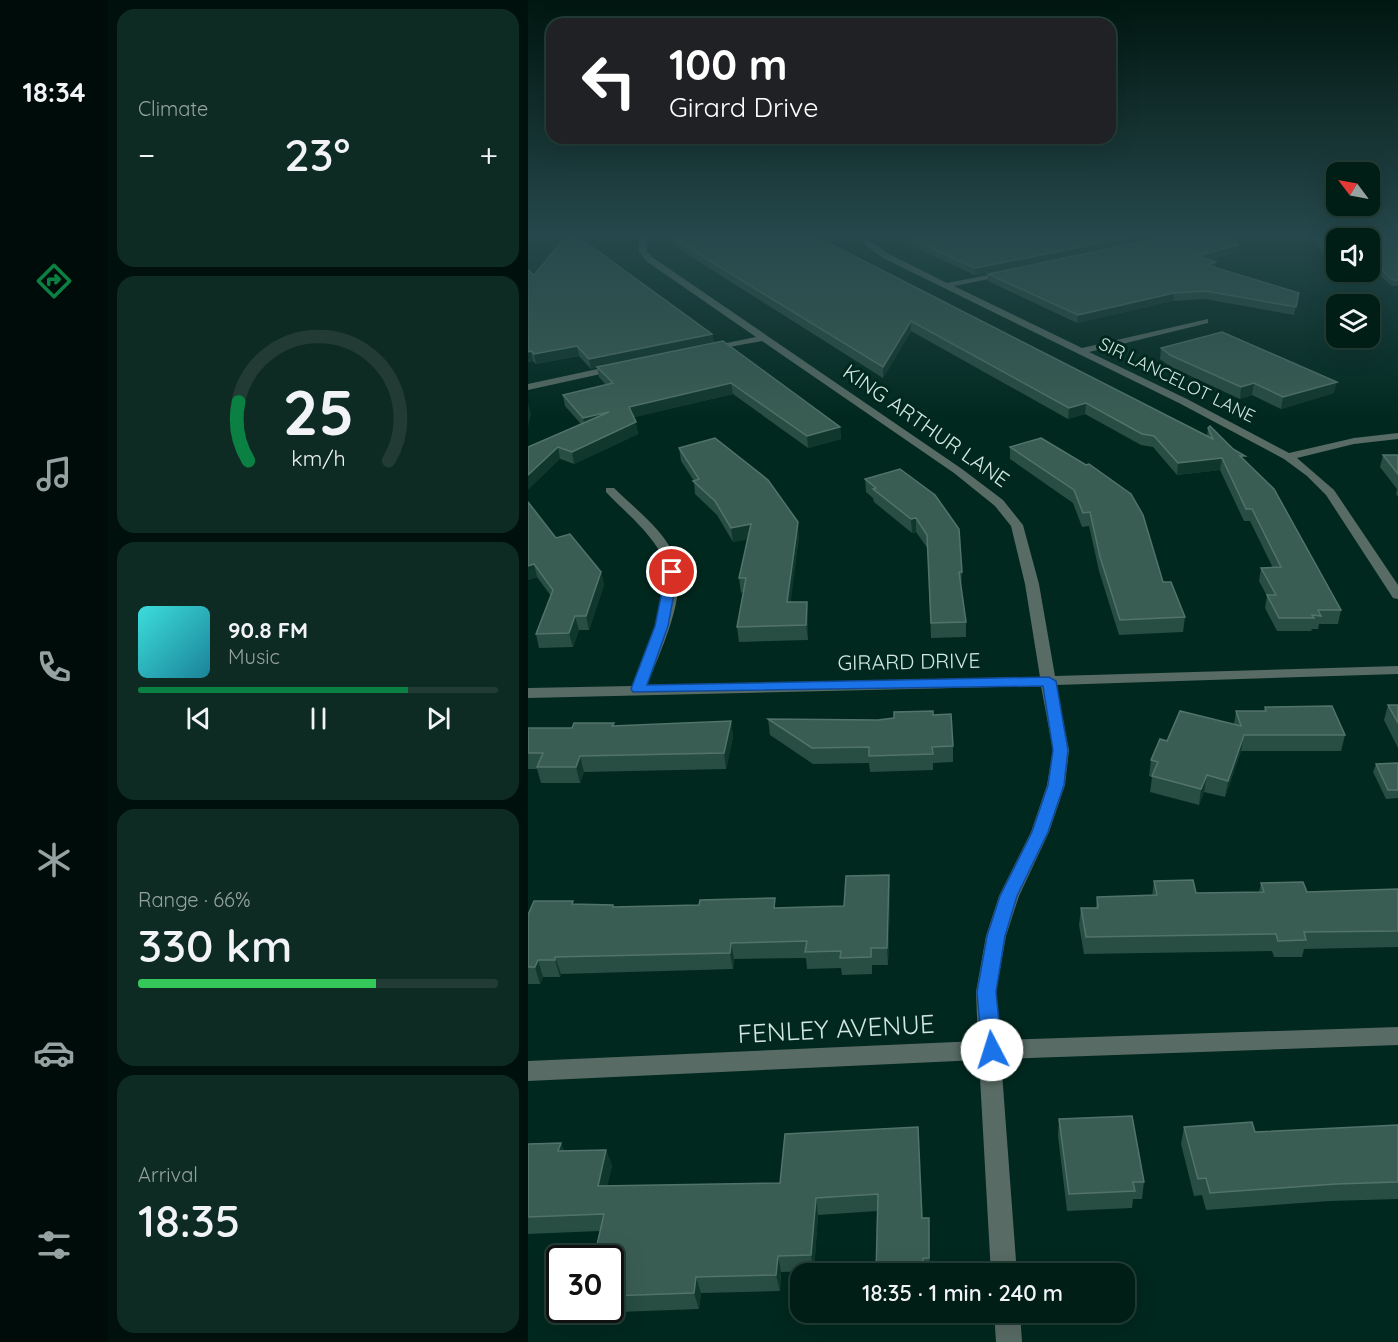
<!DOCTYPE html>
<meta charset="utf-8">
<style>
body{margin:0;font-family:Quicksand,sans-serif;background:#0e2b23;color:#f1f3f6;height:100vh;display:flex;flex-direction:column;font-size:22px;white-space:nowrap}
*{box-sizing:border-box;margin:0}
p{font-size:20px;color:#95a2a1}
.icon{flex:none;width:33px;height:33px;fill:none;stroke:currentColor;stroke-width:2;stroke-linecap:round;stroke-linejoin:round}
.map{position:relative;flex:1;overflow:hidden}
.panel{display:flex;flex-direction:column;gap:9px;padding:9px;background:#00100c;width:420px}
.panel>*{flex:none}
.guide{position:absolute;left:18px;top:18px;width:570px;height:126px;border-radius:18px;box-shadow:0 6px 24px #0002,0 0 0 2px #223c35;background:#202124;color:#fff;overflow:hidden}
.needle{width:39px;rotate:302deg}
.fabs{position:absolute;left:798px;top:162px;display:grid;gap:12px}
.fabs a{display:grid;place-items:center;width:54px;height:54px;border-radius:12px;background:#001e16;box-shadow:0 6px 24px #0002,0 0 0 2px #223c35;font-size:30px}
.speed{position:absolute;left:18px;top:1245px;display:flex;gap:12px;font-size:30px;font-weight:700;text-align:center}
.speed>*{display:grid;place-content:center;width:78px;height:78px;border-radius:50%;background:#001e16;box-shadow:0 6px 24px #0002,0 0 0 2px #223c35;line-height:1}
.speed .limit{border:3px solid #111;border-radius:9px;background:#fff;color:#111}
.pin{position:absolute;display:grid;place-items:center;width:51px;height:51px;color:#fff;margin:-26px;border:3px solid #fff;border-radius:50%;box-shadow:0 2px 6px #0007}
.me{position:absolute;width:66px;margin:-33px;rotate:355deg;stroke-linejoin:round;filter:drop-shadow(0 0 4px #0008)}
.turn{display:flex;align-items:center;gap:21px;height:126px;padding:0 24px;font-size:27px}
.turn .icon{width:78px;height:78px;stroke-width:2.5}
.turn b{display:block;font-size:42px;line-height:51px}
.big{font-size:45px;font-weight:600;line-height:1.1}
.panel .tile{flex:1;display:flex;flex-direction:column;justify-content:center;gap:9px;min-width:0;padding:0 21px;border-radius:18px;background:#0e2b23}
.panel .dial{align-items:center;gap:0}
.dial svg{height:156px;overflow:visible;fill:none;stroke:#223c35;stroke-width:7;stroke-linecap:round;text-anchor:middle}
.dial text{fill:#f1f3f6;stroke:none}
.song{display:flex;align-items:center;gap:18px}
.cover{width:72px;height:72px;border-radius:9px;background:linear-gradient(135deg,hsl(180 70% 55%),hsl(190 70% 35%))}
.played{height:6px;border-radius:3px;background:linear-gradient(90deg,#0b8043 75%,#223c35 75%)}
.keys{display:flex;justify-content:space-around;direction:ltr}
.heat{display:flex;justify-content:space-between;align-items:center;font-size:33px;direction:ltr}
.charge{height:9px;border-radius:4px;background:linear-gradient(90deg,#34c759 66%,#223c35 0)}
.trip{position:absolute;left:262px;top:1263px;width:345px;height:60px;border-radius:18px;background:#001e16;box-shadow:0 6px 24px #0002,0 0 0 2px #223c35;font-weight:600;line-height:60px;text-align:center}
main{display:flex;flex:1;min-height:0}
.tabs{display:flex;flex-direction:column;width:108px;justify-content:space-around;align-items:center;background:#000c09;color:#95a2a1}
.tabs .icon{width:42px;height:42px}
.tabs .active{color:#0b8043}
.tabs b{font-size:27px;color:#f1f3f6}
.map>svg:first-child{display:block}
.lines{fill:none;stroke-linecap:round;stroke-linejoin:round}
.minor{fill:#586b64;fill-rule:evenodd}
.wall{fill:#284d42}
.shaded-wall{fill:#10372c}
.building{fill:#3a5d53;stroke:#527369;stroke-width:1.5}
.route{fill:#1a73e8;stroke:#114b97;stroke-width:1.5}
.labels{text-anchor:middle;stroke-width:6;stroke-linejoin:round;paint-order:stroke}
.far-street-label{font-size:18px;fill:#d2e7df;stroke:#00281e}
.street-label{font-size:21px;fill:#d2e7df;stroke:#00281e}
.near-street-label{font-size:26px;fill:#d2e7df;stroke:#00281e}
</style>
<main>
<nav class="tabs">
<b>18:34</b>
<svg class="icon active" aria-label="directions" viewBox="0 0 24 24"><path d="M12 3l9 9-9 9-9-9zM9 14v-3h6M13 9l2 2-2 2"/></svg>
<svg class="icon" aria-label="music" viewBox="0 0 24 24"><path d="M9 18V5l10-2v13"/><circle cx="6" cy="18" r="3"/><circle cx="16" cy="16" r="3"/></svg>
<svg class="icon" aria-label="phone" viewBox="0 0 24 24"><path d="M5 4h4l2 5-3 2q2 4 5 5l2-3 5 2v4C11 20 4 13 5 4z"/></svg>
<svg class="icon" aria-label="climate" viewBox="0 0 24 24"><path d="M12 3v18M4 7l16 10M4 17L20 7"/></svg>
<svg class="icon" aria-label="car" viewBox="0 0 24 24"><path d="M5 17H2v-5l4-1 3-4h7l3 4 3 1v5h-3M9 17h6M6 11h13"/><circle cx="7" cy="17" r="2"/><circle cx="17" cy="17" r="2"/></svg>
<svg class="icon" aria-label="filters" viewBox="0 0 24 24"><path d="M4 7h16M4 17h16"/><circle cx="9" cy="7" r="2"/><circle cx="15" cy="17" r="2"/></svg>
</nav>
<section class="panel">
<div class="tile"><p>Climate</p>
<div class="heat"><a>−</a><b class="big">23°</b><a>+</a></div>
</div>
<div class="tile dial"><svg viewBox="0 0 100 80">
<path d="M14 69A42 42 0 1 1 86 69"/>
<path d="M14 69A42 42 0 0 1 9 39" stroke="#0b8043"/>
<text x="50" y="56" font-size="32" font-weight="700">25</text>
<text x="50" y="72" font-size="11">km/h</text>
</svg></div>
<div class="tile">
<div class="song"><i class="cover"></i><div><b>90.8 FM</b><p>Music</p></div></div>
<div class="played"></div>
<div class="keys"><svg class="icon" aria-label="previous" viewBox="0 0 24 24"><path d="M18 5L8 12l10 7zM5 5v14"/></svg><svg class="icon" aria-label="pause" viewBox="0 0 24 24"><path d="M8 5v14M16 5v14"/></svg><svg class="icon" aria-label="next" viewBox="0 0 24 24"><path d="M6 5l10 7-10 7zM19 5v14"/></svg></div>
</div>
<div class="tile"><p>Range · 66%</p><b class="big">330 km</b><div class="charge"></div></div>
<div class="tile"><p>Arrival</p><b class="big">18:35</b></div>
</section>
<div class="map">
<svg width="870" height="1342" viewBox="0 0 870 1342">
<rect width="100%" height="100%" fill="#00281e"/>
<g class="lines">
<g class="minor">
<path d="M111,234H118L119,251L124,257L434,469L475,500L495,525L511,584L527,676L870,666V674L528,685L541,750L537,785L521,832L491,896L478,936L468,992L472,1040L870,1027V1045L473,1059L489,1274H463L451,1060L0,1081V1061L450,1041L448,992L458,936L471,896L503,832L519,785L525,750L513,686L0,698V688L104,686C117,652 149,590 133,554C121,531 96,511 78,492V488H86C106,508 136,530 147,557C161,594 132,651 119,686L512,677L497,584L483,526L467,506L426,473L234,341L179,351V347L228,337L118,261L111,251Z"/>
<polygon points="332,234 339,234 342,241 361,254 419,283 481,271 481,275 426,286 554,348 680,319 680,323 561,352 659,399 761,453 826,438 870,433 870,439 826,444 769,458 806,490 870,585 870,599 865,598 798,495 779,476 756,459 651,403 355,258 336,244"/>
<polygon points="88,365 93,368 91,370 0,390 0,384"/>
<polygon points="466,1312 492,1312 494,1342 468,1342"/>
</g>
</g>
<g class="wall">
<polygon points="134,234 283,234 679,436 680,428 717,460 813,610 810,624 791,624 790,629 784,629 783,631 749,631 737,608 739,596 731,581 733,568 745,568 722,521 716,521 692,470 649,475 625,447 613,445 557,414 540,419 383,331 355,378 135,239"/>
<polygon points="368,234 703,234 709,252 681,260 688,262 687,267 771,293 766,315 677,299 645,301 549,323 460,281 460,274 623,240 447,275 368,239"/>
<polygon points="776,234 858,234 870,243 870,286 864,286 842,267 842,238 808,238 808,264"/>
<polygon points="6,275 184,334 186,343 312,427 313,439 280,448 205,394 106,417 110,434 46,464 0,447 53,424 37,406 35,395 78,385 71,377 69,367 63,369 51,356 8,364 5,361 0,362"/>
<polygon points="633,348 806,393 753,409 724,395 712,399 641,366 632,359"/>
<polygon points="513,438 635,582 657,617 655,632 591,635 571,571 561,526 554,527 545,503 482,459 482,447"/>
<polygon points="151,448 271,536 262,602 279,602 280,616 280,640 211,642 209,627 215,592 213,593 211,578 220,539 205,542 189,515 167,494 166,481 153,461"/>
<polygon points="855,455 870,455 870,497 868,494 869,489 852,467"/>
<polygon points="372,469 434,572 433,586 438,622 438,637 403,638 400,549 388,532 384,533 346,502 345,498 338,492 337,479"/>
<polygon points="0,502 28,538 73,572 76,585 61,630 51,630 45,647 11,648 8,634 23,596 9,577 0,580"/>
<polygon points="860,705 870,705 870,748 856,720"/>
<polygon points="737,707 817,735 813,751 713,751 697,797 676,792 671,805 622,792 624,777 621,776 623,760 639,741 706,724 708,711 736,711"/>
<polygon points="405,715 425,746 425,762 405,763 405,770 342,772 341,763 285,764 242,735 240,719 350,720"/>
<polygon points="203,721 205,737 198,769 56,772 52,783 13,783 9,769 0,769 0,728 44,728 86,723 86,726"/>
<polygon points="870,763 870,798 858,799 845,772 848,764"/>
<polygon points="361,875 362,892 360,965 344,965 344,974 314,975 313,968 279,969 278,958 206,959 205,969 33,974 32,977 15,977 12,984 0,984 0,915 46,904 85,905 86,907 249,908 316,906"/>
<polygon points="626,881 668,893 731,892 733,883 779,892 870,889 870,947 776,949 774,957 746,957 744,951 556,954 551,925 553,908 568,908 569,897 624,896"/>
<polygon points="531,1119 616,1182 614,1199 605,1199 604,1208 539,1211 530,1136"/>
<polygon points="870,1125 870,1199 802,1201 678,1210 674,1195 666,1196 653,1144 656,1127 727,1132"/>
<polygon points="257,1134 394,1218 401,1218 402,1274 348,1274 349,1211 290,1215 286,1271 253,1272 252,1291 173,1293 171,1309 63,1313 62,1310 82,1310 82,1258 72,1231 0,1234 0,1144 33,1143 36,1151 78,1150 84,1166 79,1186 252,1183"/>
</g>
<g class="shaded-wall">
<polygon points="620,234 627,234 626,239 447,275 447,268"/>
<polygon points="710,245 709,252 668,263 669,256"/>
<polygon points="688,262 687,269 679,265"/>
<polygon points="646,293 645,301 549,323 550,315"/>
<polygon points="383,321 383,331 355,378 355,367"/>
<polygon points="184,334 186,343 63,369 61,359"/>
<polygon points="49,346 51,356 8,364 6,354"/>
<polygon points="3,351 5,361 0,362 0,352"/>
<polygon points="809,382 806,393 753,409 755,397"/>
<polygon points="203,383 205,394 103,418 101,407"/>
<polygon points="726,383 724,395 712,399 713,387"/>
<polygon points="0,403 3,414 0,427"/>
<polygon points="558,403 557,414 540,419 541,408"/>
<polygon points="81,412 57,429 55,418"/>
<polygon points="108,422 110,434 46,464 44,452"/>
<polygon points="312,427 313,439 280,448 279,436"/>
<polygon points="30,447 32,459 0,490 0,475"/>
<polygon points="694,458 692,470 649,475 650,463"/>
<polygon points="388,518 388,532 384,533 383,519"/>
<polygon points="270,522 271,536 261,617 259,602"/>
<polygon points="223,524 225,538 205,542 203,528"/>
<polygon points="6,564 9,577 0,580 0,566"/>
<polygon points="73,572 76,585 61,630 58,616"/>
<polygon points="279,602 280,616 280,640 278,625"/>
<polygon points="47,616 51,630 45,647 41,633"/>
<polygon points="203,721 205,737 198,769 196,753"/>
<polygon points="716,735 713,751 697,797 700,781"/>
<polygon points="52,756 56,772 52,783 48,767"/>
<polygon points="679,775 676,792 671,805 673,789"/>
<polygon points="361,875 362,892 360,965 359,948"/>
<polygon points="203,943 206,959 205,969 202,953"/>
<polygon points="27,957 33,974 32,977 27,960"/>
<polygon points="10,960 15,977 12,984 7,967"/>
<polygon points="33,1143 39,1160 30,1151"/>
<polygon points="78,1150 84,1166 75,1203 70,1186"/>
<polygon points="288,1198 290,1215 286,1271 283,1255"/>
<polygon points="250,1256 253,1272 252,1291 248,1275"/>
<polygon points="168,1277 173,1293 171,1309 166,1293"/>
</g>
<g class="building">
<polygon points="40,234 46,234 184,334 61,359 49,346 6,354 3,351 0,352 0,270 6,275"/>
<polygon points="138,234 283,234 685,439 680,428 682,426 705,449 717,456 712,456 746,489 813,610 790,610 793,616 784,615 786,618 751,618 739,595 748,595 733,568 753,567 724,509 718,509 694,458 650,463 626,436 614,434 558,403 541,408 383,321 355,367"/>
<polygon points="371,234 620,234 447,268"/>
<polygon points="626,234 703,234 710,245 669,256 688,262 679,265 771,293 768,307 678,291 646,293 550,315 460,274 623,240"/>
<polygon points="783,234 858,234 870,243 870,280 865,280 843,261 842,261 842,238 808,238 808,257"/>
<polygon points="694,332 809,382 755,397 726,383 713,387 642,355 633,348"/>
<polygon points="195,341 312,427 279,436 203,383 101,407 108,422 44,452 30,447 0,475 0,447 81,412 55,418 35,395 85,383 69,367"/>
<polygon points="187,438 240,480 270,522 259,602 279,602 278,625 209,627 218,578 211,578 223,524 203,528 187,501 165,481 171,479 151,448"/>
<polygon points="513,438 558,465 561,464 603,494 615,515 635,582 643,582 657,617 592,620 572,557 562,512 555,513 546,490 482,447"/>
<polygon points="855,455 870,455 870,474"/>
<polygon points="372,469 407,495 431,529 434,572 431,572 438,622 403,623 399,535 388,518 383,519 345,489 348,488 337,479"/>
<polygon points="0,502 28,538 42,534 73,572 58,616 47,616 41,633 8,634 25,590 6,564 0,566"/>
<polygon points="860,705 870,705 870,723"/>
<polygon points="804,706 817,735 716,735 700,781 679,775 673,789 624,776 630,762 623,760 632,739 639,741 652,711 713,726 708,711 738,711 737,707"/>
<polygon points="405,711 405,715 423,714 425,746 404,747 405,754 341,756 341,747 284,748 240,719 350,720 366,718 366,712"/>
<polygon points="203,721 196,753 52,756 48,767 9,767 15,753 0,753 0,728 44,728 46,723 86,723 84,726"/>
<polygon points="870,763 870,790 860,790 848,764"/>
<polygon points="361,875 359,948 343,948 343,957 312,958 313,951 277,952 279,941 203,943 202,953 27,957 27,960 10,960 7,967 0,967 0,915 6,901 45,901 44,904 85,905 85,907 171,905 172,900 247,898 246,908 316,906 318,876"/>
<polygon points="665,880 668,893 736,892 733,883 775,882 779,892 870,889 870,931 776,932 778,940 750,941 748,934 558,937 553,908 570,908 569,897 629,895 626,881"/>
<polygon points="604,1116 616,1182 605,1182 607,1191 541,1194 531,1119"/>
<polygon points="724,1122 727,1132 870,1125 870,1182 808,1184 682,1193 678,1178 670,1179 656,1127"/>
<polygon points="390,1127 394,1218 401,1218 401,1258 395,1258 395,1274 348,1274 350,1194 288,1198 283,1255 250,1256 248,1275 168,1277 166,1293 82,1296 82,1258 66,1258 76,1214 0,1217 0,1144 33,1143 30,1151 78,1150 70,1186 252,1183 257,1134"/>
</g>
<linearGradient id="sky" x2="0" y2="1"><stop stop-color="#001610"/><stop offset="0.56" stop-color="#26484c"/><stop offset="1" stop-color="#26484c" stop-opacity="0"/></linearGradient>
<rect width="870" height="421" fill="url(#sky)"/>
<polygon class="route" points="144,568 150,572 140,626 119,685 521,677 528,681 540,750 536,785 520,832 489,896 477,936 468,992 474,1050 471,1056 464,1059 457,1056 454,1050 449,992 459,936 472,896 504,832 520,785 525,750 515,686 105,692 103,689 127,626 138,572"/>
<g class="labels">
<g class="far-street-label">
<text transform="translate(649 380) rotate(26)" y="6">SIR LANCELOT LANE</text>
</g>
<g class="street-label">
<text transform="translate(398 426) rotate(35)" y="7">KING ARTHUR LANE</text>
<text transform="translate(381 662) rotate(-1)" y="7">GIRARD DRIVE</text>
</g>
<g class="near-street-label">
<text transform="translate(308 1029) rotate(-3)" y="9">FENLEY AVENUE</text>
</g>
</g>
</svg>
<div class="fabs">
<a><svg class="needle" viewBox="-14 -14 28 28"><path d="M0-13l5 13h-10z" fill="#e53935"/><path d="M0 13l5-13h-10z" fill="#95a2a1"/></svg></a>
<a><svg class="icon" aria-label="sound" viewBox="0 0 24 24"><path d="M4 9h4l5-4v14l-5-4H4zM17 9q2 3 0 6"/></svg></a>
<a><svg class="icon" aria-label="layers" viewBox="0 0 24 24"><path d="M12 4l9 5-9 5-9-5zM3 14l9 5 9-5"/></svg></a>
</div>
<div class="speed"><div class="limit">30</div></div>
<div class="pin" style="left:144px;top:572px;background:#d93025"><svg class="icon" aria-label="arrive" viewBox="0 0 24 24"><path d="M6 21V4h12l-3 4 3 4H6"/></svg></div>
<svg class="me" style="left:464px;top:1050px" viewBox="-20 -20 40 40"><circle r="19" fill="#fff"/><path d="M0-13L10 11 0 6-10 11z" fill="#1a73e8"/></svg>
<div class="trip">18:35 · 1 min · 240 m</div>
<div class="guide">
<div class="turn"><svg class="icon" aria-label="left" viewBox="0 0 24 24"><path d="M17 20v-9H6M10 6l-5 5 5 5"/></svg><div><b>100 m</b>Girard Drive</div></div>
</div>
</div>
</main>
